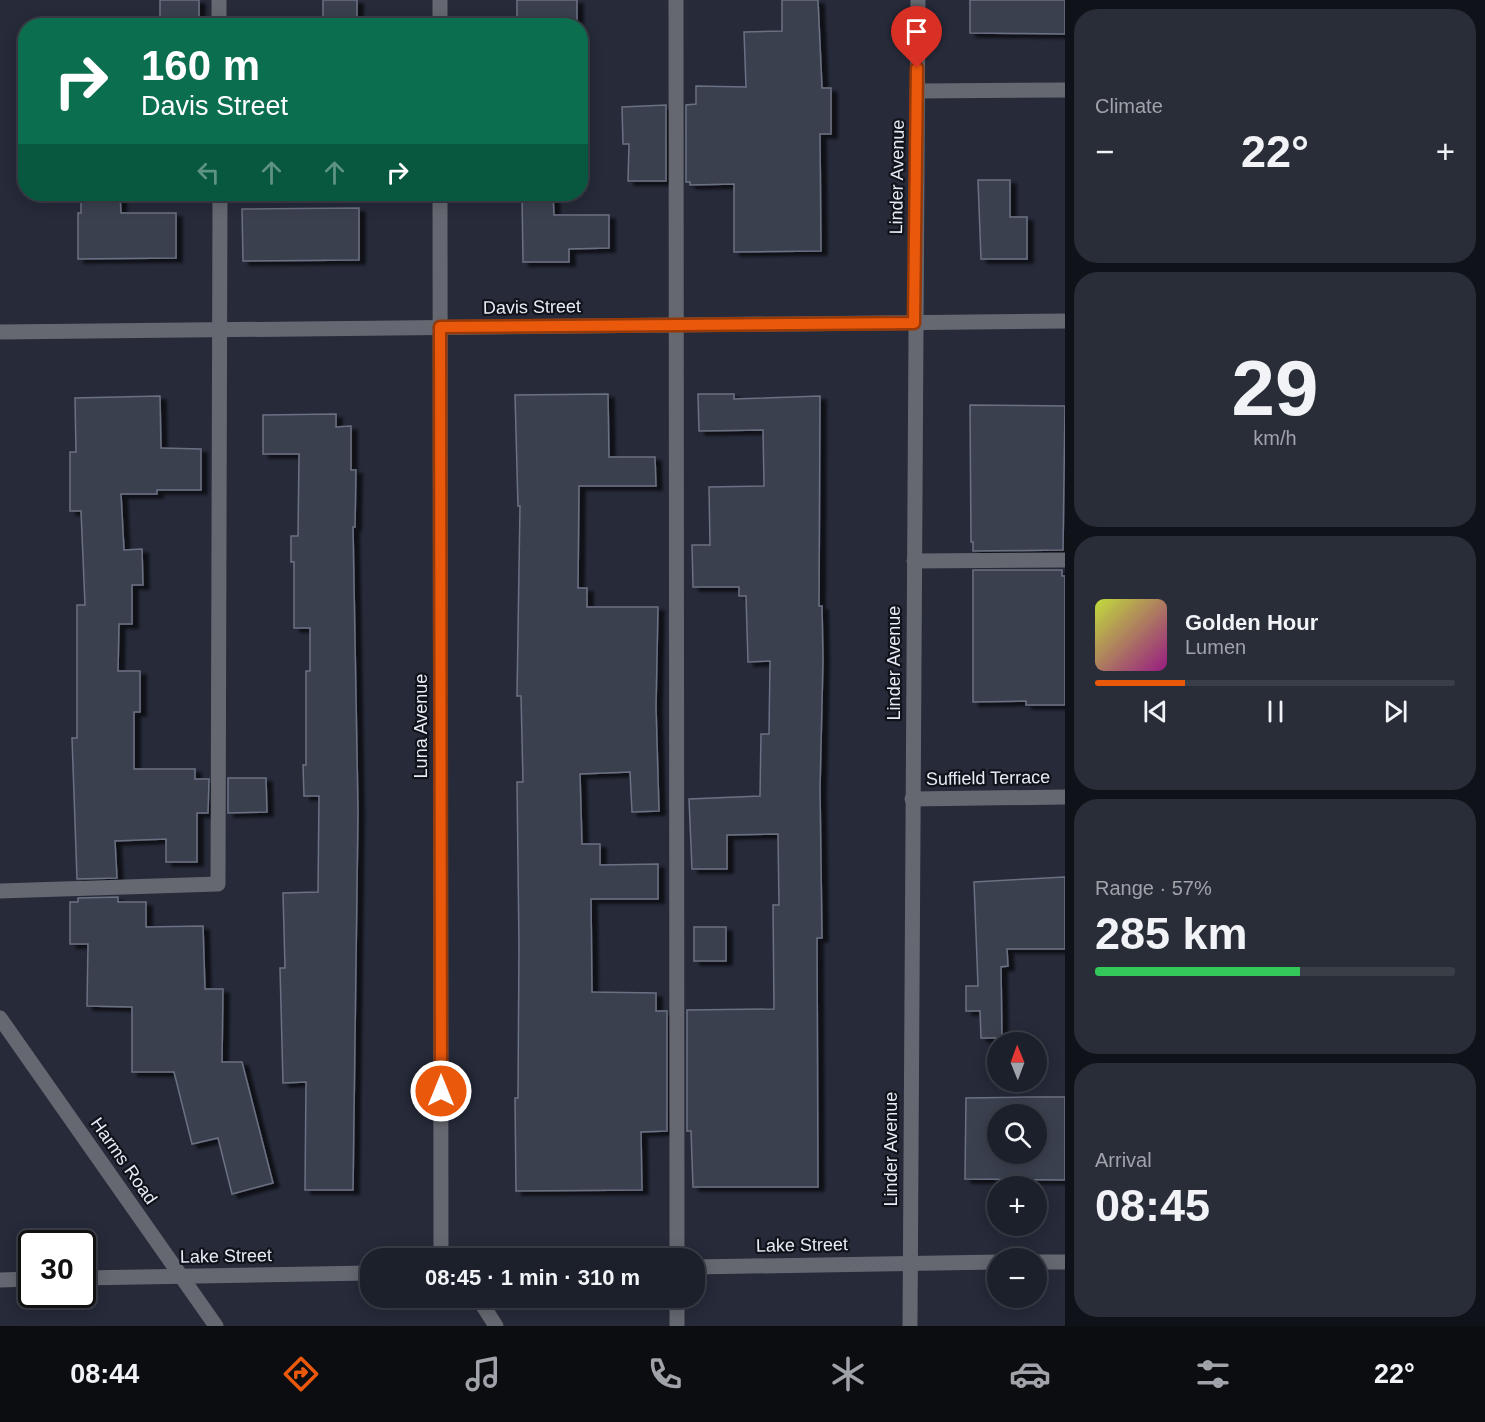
<!DOCTYPE html>
<meta charset="utf-8">
<style>
body{margin:0;font-family:Arial,sans-serif;background:#292d37;color:#f1f3f6;height:100vh;display:flex;flex-direction:column;font-size:22px;white-space:nowrap}
*{box-sizing:border-box;margin:0}
p{font-size:20px;color:#a0a3a9}
.icon{flex:none;width:33px;height:33px;fill:none;stroke:currentColor;stroke-width:2;stroke-linecap:round;stroke-linejoin:round}
.map{position:relative;flex:1;overflow:hidden}
.side{display:flex;flex-direction:column;gap:9px;padding:9px;background:#0f1218;width:420px}
.side>*{flex:none}
.top-card{position:absolute;left:18px;top:18px;width:570px;height:183px;border-radius:24px;box-shadow:0 3px 15px #0003,0 0 0 2px #3a3e47;background:#0b6e4f;color:#fff;overflow:hidden}
.needle{width:39px;rotate:359deg}
.controls{position:absolute;left:987px;top:1032px;display:grid;gap:12px}
.controls a{display:grid;place-items:center;width:60px;height:60px;border-radius:50%;background:#1c202b;box-shadow:0 3px 15px #0003,0 0 0 2px #3a3e47;font-size:30px}
.speed{position:absolute;left:18px;top:1230px;display:flex;gap:12px;font-size:30px;font-weight:700;text-align:center}
.speed>*{display:grid;place-content:center;width:78px;height:78px;border-radius:50%;background:#1c202b;box-shadow:0 3px 15px #0003,0 0 0 2px #3a3e47;line-height:1}
.speed .limit{border:3px solid #111;border-radius:9px;background:#fff;color:#111}
.pin{position:absolute;display:grid;place-items:center;width:51px;height:51px;color:#fff;margin:-62px -26px;border-radius:50% 50% 50% 0;rotate:-45deg;box-shadow:0 0 6px #0007}
.pin .icon{rotate:45deg}
.me{position:absolute;width:66px;margin:-33px;rotate:0deg;stroke-linejoin:round;filter:drop-shadow(0 0 4px #0008)}
.turn{display:flex;align-items:center;gap:21px;height:126px;padding:0 24px;font-size:27px}
.turn .icon{width:78px;height:78px;stroke-width:2.5}
.turn b{display:block;font-size:42px;line-height:51px}
.lanes{display:flex;align-items:center;height:57px;padding:0 24px;background:#0003;justify-content:center;gap:30px;direction:ltr}
.lanes .off{opacity:.35}
.big{font-size:45px;font-weight:600;line-height:1.1}
.side .tile{flex:1;display:flex;flex-direction:column;justify-content:center;gap:9px;min-width:0;padding:0 21px;border-radius:24px;background:#292d37}
.side .dial{align-items:center;gap:0}
.dial b{font-size:78px;line-height:1}
.song{display:flex;align-items:center;gap:18px}
.cover{width:72px;height:72px;border-radius:9px;background:linear-gradient(135deg,hsl(70 70% 55%),hsl(310 70% 35%))}
.played{height:6px;border-radius:3px;background:linear-gradient(90deg,#ea580c 25%,#3a3e47 25%)}
.keys{display:flex;justify-content:space-around;direction:ltr}
.heat{display:flex;justify-content:space-between;align-items:center;font-size:33px;direction:ltr}
.charge{height:9px;border-radius:4px;background:linear-gradient(90deg,#34c759 57%,#3a3e47 0)}
.trip{position:absolute;left:360px;top:1248px;width:345px;height:60px;border-radius:24px;background:#1c202b;box-shadow:0 3px 15px #0003,0 0 0 2px #3a3e47;font-weight:600;line-height:60px;text-align:center}
.tabs{display:flex;height:96px;justify-content:space-around;align-items:center;background:#0b0d11;color:#a0a3a9}
.tabs .icon{width:42px;height:42px}
.tabs .current{color:#ea580c}
.tabs b{font-size:27px;color:#f1f3f6}
main{display:flex;flex:1;min-height:0}
.map>svg:first-child{display:block}
.building{fill:#3a3f4f;stroke:#6b7183;stroke-width:1.5;fill-rule:evenodd;filter:url(#shadow)}
.lines{fill:none;stroke-linecap:round;stroke-linejoin:round}
.service{stroke:#656870;stroke-width:15}
.minor{stroke:#656870;stroke-width:15}
.route-casing{stroke:#983908;stroke-width:15}
.route{stroke:#ea580c;stroke-width:10}
.labels{text-anchor:middle;stroke-width:4.5;stroke-linejoin:round;paint-order:stroke}
.street-label{font-size:18px;fill:#e8ebf6;stroke:#11131a}
</style>
<main>
<div class="map">
<svg width="1065" height="1326" viewBox="0 0 1065 1326">
<defs>
<filter id="shadow"><feDropShadow dx="6" dy="4" stdDeviation="1.5" flood-color="#0009"/></filter>
</defs>
<rect width="100%" height="100%" fill="#262a39"/>
<g class="building">
<rect x="160" y="0" width="39" height="26"/>
<rect x="323" y="0" width="34" height="26"/>
<rect x="517" y="0" width="60" height="26"/>
<polygon points="782,0 818,0 822,88 831,88 831,134 820,134 821,251 734,252 734,184 690,185 690,182 686,182 686,105 696,104 696,86 746,87 744,32 782,31"/>
<polygon points="970,0 1065,0 1065,34 970,33"/>
<polygon points="666,105 666,181 628,181 629,144 623,144 622,107"/>
<polygon points="978,180 1010,180 1010,217 1027,217 1027,259 981,259"/>
<polygon points="81,194 120,194 121,213 176,213 176,258 78,259 78,213 81,213"/>
<polygon points="522,194 553,194 554,215 609,215 609,248 569,249 569,262 523,262"/>
<polygon points="359,208 359,260 243,261 242,209"/>
<polygon points="608,394 609,457 655,457 656,486 579,486 578,588 587,588 587,607 658,607 656,707 659,811 632,812 630,772 580,774 582,844 600,844 600,865 658,864 658,899 591,899 592,992 656,993 656,1011 667,1011 667,1131 641,1132 642,1190 516,1191 515,1098 518,1098 519,946 517,782 523,782 521,696 517,696 520,506 518,506 515,395"/>
<polygon points="698,394 734,394 734,399 820,396 819,606 822,606 823,659 820,789 822,938 817,938 818,1187 693,1187 691,1131 687,1131 687,1010 774,1009 773,905 779,905 778,834 727,835 727,869 692,869 689,799 760,796 761,734 769,734 770,661 748,662 746,596 739,596 739,587 693,587 692,545 710,545 709,487 764,486 763,430 699,431"/>
<polygon points="160,396 161,448 201,449 201,490 157,490 157,494 121,494 124,550 142,549 143,585 132,585 132,624 119,624 118,671 140,671 140,712 134,712 134,769 195,769 195,779 209,779 208,813 197,813 197,862 166,862 166,839 115,841 117,878 77,879 72,738 77,738 77,605 85,605 81,511 70,511 70,452 76,452 75,398"/>
<polygon points="970,405 1065,406 1063,550 973,551 973,542 971,542"/>
<polygon points="336,414 336,427 351,426 351,470 356,470 355,527 353,527 358,811 353,1190 305,1190 306,1082 283,1083 280,968 285,968 283,893 318,892 319,796 304,796 303,765 306,765 306,671 310,671 310,628 294,628 294,562 291,562 291,536 298,536 299,454 263,454 263,415"/>
<polygon points="973,570 1062,570 1062,576 1065,576 1065,705 1026,705 1026,701 973,702"/>
<polygon points="228,778 266,778 267,812 228,813"/>
<polygon points="1065,877 1065,949 1007,949 1008,966 1001,967 1002,1038 981,1038 980,1011 966,1011 966,986 978,986 974,882"/>
<polygon points="118,897 118,902 146,902 146,927 203,926 205,989 223,989 222,1062 242,1062 273,1183 232,1194 218,1138 192,1144 174,1072 132,1072 132,1007 87,1006 88,944 70,944 70,902 78,902 78,898"/>
<rect x="694" y="927" width="32" height="34"/>
<path d="M1027,1097H1065V1180L965,1179L966,1098ZM998,1114H1036V1154H998Z"/>
</g>
<g class="lines">
<g class="service">
<polyline points="219,0 219,26"/>
<polyline points="676,0 677,1258"/>
<polyline points="917,91 1065,90"/>
<polyline points="914,561 1065,560"/>
<polyline points="0,891 218,884 220,194"/>
<polyline points="478,1298 496,1326"/>
<polyline points="677,1298 677,1326"/>
</g>
<g class="minor">
<polyline points="440,0 440,26"/>
<polyline points="440,194 441,1258"/>
<polyline points="0,332 1065,321"/>
<polyline points="912,799 1065,797"/>
<polyline points="0,1018 216,1326"/>
<polyline points="1036,1262 1065,1262"/>
<polyline points="694,1267 998,1262"/>
<polyline points="82,1278 370,1273"/>
<polyline points="0,1280 32,1279"/>
<polyline points="910,1326 918,0"/>
</g>
</g>
<g class="lines">
<defs>
<polyline id="route" points="441,1091 440,327 914,323 917,68"/>
</defs>
<use href="#route" class="route-casing"/>
<use href="#route" class="route"/>
</g>
<g class="labels">
<g class="street-label">
<text transform="translate(897 177) rotate(-89)" y="6">Linder Avenue</text>
<text transform="translate(532 307) rotate(-1)" y="6">Davis Street</text>
<text transform="translate(894 663) rotate(-90)" y="6">Linder Avenue</text>
<text transform="translate(421 726) rotate(-90)" y="6">Luna Avenue</text>
<text transform="translate(988 778) rotate(-1)" y="6">Suffield Terrace</text>
<text transform="translate(891 1149) rotate(-90)" y="6">Linder Avenue</text>
<text transform="translate(124 1161) rotate(55)" y="6">Harms Road</text>
<text transform="translate(802 1245) rotate(-1)" y="6">Lake Street</text>
<text transform="translate(226 1256) rotate(-1)" y="6">Lake Street</text>
</g>
</g>
</svg>
<div class="controls">
<a><svg class="needle" viewBox="-14 -14 28 28"><path d="M0-13l5 13h-10z" fill="#e53935"/><path d="M0 13l5-13h-10z" fill="#a0a3a9"/></svg></a>
<a><svg class="icon" aria-label="search" viewBox="0 0 24 24"><circle cx="10" cy="10" r="6"/><path d="M15 15l6 6"/></svg></a>
<a>+</a>
<a>−</a>
</div>
<div class="speed"><div class="limit">30</div></div>
<div class="pin" style="left:917px;top:68px;background:#d93025"><svg class="icon" aria-label="arrive" viewBox="0 0 24 24"><path d="M6 21V4h12l-3 4 3 4H6"/></svg></div>
<svg class="me" style="left:441px;top:1091px" viewBox="-20 -20 40 40"><circle r="17" fill="#ea580c" stroke="#fff" stroke-width="3"/><path d="M0-11L8 9 0 5-8 9z" fill="#fff"/></svg>
<div class="trip">08:45 · 1 min · 310 m</div>
<div class="top-card">
<div class="turn"><svg class="icon" aria-label="right" viewBox="0 0 24 24"><path d="M7 20v-9h11M14 6l5 5-5 5"/></svg><div><b>160 m</b>Davis Street</div></div>
<div class="lanes"><svg class="icon off" aria-label="left" viewBox="0 0 24 24"><path d="M17 20v-9H6M10 6l-5 5 5 5"/></svg><svg class="icon off" aria-label="ahead" viewBox="0 0 24 24"><path d="M12 20V5M6 11l6-6 6 6"/></svg><svg class="icon off" aria-label="ahead" viewBox="0 0 24 24"><path d="M12 20V5M6 11l6-6 6 6"/></svg><svg class="icon" aria-label="right" viewBox="0 0 24 24"><path d="M7 20v-9h11M14 6l5 5-5 5"/></svg></div>
</div>
</div>
<section class="side">
<div class="tile"><p>Climate</p>
<div class="heat"><a>−</a><b class="big">22°</b><a>+</a></div>
</div>
<div class="tile dial"><b>29</b><p>km/h</p></div>
<div class="tile">
<div class="song"><i class="cover"></i><div><b>Golden Hour</b><p>Lumen</p></div></div>
<div class="played"></div>
<div class="keys"><svg class="icon" aria-label="previous" viewBox="0 0 24 24"><path d="M18 5L8 12l10 7zM5 5v14"/></svg><svg class="icon" aria-label="pause" viewBox="0 0 24 24"><path d="M8 5v14M16 5v14"/></svg><svg class="icon" aria-label="next" viewBox="0 0 24 24"><path d="M6 5l10 7-10 7zM19 5v14"/></svg></div>
</div>
<div class="tile"><p>Range · 57%</p><b class="big">285 km</b><div class="charge"></div></div>
<div class="tile"><p>Arrival</p><b class="big">08:45</b></div>
</section>
</main>
<nav class="tabs">
<b>08:44</b>
<svg class="icon current" aria-label="directions" viewBox="0 0 24 24"><path d="M12 3l9 9-9 9-9-9zM9 14v-3h6M13 9l2 2-2 2"/></svg>
<svg class="icon" aria-label="music" viewBox="0 0 24 24"><path d="M9 18V5l10-2v13"/><circle cx="6" cy="18" r="3"/><circle cx="16" cy="16" r="3"/></svg>
<svg class="icon" aria-label="phone" viewBox="0 0 24 24"><path d="M5 4h4l2 5-3 2q2 4 5 5l2-3 5 2v4C11 20 4 13 5 4z"/></svg>
<svg class="icon" aria-label="climate" viewBox="0 0 24 24"><path d="M12 3v18M4 7l16 10M4 17L20 7"/></svg>
<svg class="icon" aria-label="car" viewBox="0 0 24 24"><path d="M5 17H2v-5l4-1 3-4h7l3 4 3 1v5h-3M9 17h6M6 11h13"/><circle cx="7" cy="17" r="2"/><circle cx="17" cy="17" r="2"/></svg>
<svg class="icon" aria-label="filters" viewBox="0 0 24 24"><path d="M4 7h16M4 17h16"/><circle cx="9" cy="7" r="2"/><circle cx="15" cy="17" r="2"/></svg>
<b>22°</b>
</nav>
